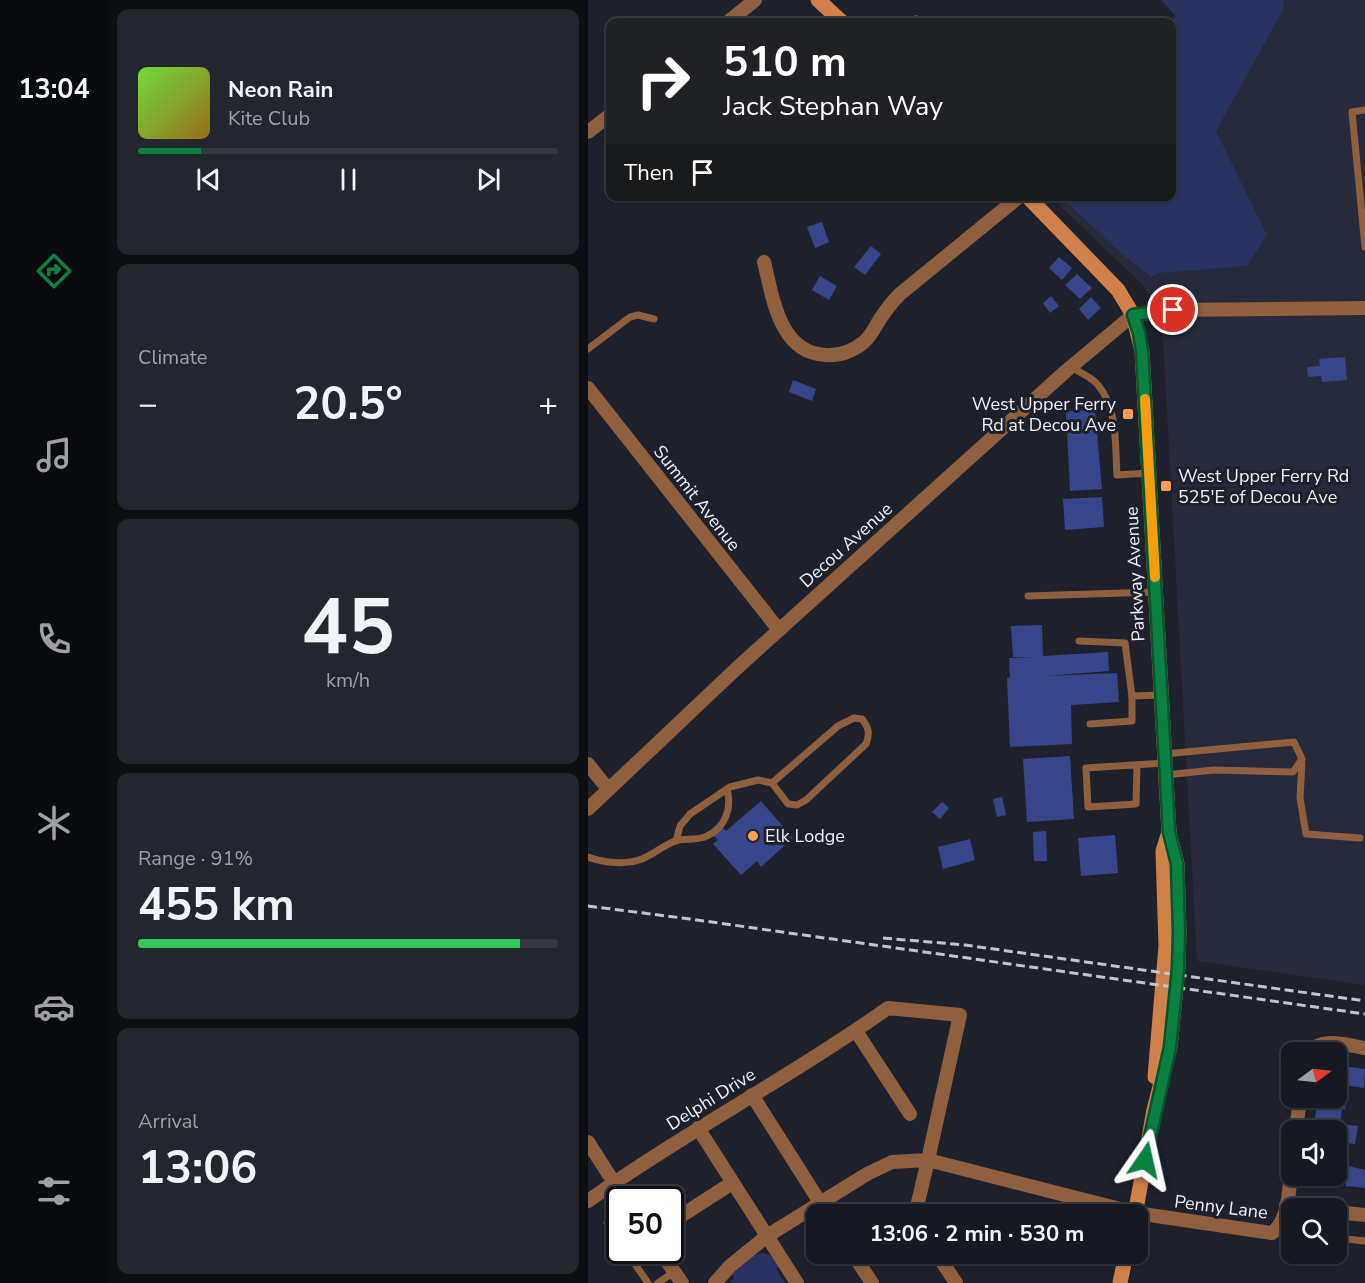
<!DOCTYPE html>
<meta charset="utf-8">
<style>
body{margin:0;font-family:"Nunito Sans",sans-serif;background:#23262e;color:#f1f3f6;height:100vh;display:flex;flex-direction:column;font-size:22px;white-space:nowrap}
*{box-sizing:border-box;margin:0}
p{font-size:20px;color:#9ea0a5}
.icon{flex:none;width:33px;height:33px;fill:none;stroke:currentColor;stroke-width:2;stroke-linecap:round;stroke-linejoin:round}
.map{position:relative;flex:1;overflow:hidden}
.drawer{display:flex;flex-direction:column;gap:9px;padding:9px;background:#0c0e12;width:480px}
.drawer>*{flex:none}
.banner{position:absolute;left:18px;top:18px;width:570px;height:183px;border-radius:12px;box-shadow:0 2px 4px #0004,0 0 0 2px #35383f;background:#202124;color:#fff;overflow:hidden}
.needle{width:39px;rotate:75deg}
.controls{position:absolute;left:693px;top:1042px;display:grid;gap:12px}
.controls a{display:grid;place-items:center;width:66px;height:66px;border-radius:12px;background:#161921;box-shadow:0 2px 4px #0004,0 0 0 2px #35383f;font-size:30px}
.speed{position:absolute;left:18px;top:1186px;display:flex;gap:12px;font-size:30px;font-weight:700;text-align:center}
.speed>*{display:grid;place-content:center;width:78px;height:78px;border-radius:50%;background:#161921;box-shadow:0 2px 4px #0004,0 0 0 2px #35383f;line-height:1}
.speed .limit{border:3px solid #111;border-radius:9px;background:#fff;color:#111}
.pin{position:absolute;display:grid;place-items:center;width:51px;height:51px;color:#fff;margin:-26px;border:3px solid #fff;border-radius:50%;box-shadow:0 2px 6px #0007}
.me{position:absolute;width:66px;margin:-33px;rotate:11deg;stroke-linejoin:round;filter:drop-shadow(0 0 4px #0008)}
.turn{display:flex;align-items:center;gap:21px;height:126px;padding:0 18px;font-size:27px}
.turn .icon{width:78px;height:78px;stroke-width:2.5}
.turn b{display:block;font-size:42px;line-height:51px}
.then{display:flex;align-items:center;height:57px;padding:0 18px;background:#0003;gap:12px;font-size:22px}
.big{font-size:45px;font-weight:700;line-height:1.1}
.drawer .tile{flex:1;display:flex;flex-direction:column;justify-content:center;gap:9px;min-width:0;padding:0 21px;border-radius:12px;background:#23262e}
.drawer .dial{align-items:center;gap:0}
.dial b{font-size:78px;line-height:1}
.song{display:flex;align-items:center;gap:18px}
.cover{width:72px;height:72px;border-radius:9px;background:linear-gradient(135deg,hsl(100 70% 55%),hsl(40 70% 35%))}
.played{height:6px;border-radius:3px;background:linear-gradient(90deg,#0b8043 15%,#35383f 15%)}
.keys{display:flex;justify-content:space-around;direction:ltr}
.heat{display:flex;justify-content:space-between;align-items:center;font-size:33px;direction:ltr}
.charge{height:9px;border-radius:4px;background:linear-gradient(90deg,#34c759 91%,#35383f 0)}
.trip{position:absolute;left:218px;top:1204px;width:342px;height:60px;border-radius:12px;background:#161921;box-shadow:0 2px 4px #0004,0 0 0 2px #35383f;font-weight:700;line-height:60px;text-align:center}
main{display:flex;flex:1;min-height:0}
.tabs{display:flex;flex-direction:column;width:108px;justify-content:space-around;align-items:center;background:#090a0d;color:#9ea0a5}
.tabs .icon{width:42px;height:42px}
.tabs .current{color:#0b8043}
.tabs b{font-size:27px;color:#f1f3f6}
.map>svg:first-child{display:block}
.built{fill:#262a3a}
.green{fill:#293260}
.building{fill:#38458b}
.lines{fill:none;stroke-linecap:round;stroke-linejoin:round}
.lane{stroke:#905f3e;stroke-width:7}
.street{stroke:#905f3e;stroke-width:14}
.secondary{stroke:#d0814a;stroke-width:15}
.rail{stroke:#c1c4cc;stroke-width:3;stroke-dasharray:9 4.5;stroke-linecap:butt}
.route-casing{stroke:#07532c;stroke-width:15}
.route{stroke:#0b8043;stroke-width:10}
.slow{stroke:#f59e0b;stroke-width:10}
.poi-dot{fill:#fd9c57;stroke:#1e212c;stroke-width:2}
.labels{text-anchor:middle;stroke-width:6;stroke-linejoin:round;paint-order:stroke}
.poi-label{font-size:18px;fill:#eff1f9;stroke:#1e212c;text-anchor:start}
.street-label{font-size:18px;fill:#eff1f9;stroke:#1e212c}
</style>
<main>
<nav class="tabs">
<b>13:04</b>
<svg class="icon current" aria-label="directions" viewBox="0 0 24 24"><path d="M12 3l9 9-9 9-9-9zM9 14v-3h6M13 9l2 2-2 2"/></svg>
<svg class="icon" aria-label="music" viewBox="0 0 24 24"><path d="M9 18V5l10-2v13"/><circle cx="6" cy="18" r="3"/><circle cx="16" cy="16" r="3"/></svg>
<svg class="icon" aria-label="phone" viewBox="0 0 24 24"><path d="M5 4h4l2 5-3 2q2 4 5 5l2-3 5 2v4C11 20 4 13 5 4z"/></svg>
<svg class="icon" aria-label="climate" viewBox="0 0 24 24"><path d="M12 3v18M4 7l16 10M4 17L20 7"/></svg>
<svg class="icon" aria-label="car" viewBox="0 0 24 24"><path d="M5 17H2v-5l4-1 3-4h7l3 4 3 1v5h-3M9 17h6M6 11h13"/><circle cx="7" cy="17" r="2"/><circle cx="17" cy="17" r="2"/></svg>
<svg class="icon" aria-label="filters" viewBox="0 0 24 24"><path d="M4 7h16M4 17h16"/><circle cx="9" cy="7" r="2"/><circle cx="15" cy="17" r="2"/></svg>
</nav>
<section class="drawer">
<div class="tile">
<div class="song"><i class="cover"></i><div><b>Neon Rain</b><p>Kite Club</p></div></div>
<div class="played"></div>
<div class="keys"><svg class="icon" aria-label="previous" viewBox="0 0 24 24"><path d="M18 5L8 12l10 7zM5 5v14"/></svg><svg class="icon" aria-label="pause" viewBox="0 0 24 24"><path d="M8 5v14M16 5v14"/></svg><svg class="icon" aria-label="next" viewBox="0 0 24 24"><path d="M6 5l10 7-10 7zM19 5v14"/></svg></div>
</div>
<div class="tile"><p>Climate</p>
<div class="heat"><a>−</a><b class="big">20.5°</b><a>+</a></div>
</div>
<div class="tile dial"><b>45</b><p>km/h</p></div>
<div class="tile"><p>Range · 91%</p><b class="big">455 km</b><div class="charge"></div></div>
<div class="tile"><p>Arrival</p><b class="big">13:06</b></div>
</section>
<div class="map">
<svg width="777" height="1283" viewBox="0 0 777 1283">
<rect width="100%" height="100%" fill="#1e212c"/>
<polygon class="built" points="572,0 777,0 777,985 609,961 574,320 556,286 463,197 584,196 584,22 582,22 588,16"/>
<g class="green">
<polygon points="574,0 696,0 695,10 628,131 679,235 659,266 571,273 563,277 533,253 473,197 584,196 584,22 582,22 588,16"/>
<polygon points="175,1253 182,1255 191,1266 188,1269 197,1283 141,1283 146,1278 144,1274 165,1255"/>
</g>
<g class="building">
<polygon points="234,222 241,242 227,248 219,227"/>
<polygon points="283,246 293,254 277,275 266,267"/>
<polygon points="471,257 484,268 474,280 461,268"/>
<polygon points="489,274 504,288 492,299 477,285"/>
<polygon points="232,276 249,286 241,300 224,290"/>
<polygon points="463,296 471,306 462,313 455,303"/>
<polygon points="503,297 513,308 500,320 491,309"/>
<polygon points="757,357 759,380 734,382 733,376 720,377 719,367 732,366 731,359"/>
<polygon points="205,380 228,389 224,401 201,392"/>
<polygon points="507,410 514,489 482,491 478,411"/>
<polygon points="514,497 516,527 477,530 475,499"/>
<polygon points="454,625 455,656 520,652 521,671 458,676 529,673 531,702 483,705 484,744 422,747 419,678 422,677 421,658 445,657 425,657 423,626"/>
<polygon points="482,756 486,819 439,822 435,759"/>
<polygon points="414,797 418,815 409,817 405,799"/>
<polygon points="173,801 205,838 173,867 169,861 153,875 125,844 130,840 124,834 133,826 138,831"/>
<polygon points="354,802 361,808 352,819 344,812"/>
<polygon points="458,831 459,861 446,861 445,832"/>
<polygon points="527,835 530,873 493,876 490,838"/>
<polygon points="382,839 387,860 355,869 350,847"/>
<polygon points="748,1065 777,1069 776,1088 757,1085 755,1099 758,1099 757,1109 754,1109 752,1124 770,1126 767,1144 748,1142 748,1131 728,1131 730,1124 726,1124 730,1098 748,1098"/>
<polygon points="748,1163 777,1170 777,1188 758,1186 758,1183 719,1180 720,1176 748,1176"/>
</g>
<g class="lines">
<g class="lane">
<polyline points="325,22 328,19"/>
<polyline points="777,110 764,112 777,247"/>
<polyline points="0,349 42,317 50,315 66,319"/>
<path d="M483,367C491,372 504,377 510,385C530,409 527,445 529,475L561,473"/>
<polyline points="440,596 567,592"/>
<polyline points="491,641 537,643 544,696"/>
<polyline points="502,724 544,721 544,696 573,695"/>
<polyline points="576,754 706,742 714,759 705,772 626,770 577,775"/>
<polyline points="714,762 712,798 718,834 772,838"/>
<polyline points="549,766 548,804 500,807 498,768 577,763"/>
<path d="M88,841L92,826L102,814L142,787L170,780L184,783L200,804L209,805L218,800L278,744C282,733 281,728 274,719L266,718L250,726L184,783"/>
<path d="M0,857C16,863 38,865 54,859C66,854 76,845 87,841C97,838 110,841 119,836C138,827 144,808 139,789"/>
<polyline points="32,1214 19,1223 32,1241"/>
<polyline points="687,1231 704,1233"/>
<polyline points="748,1238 777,1241"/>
<polyline points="38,1251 60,1283"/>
<polyline points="70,1283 86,1272"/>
</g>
<g class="street">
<polyline points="140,22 167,0"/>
<polyline points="0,132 22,115"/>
<path d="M176,262C185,298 191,352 237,355C251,356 265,351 276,342C283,336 287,327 292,319C298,310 304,302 312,294L432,196"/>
<polyline points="0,388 191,630"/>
<polyline points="0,764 20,789"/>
<polyline points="0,809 149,668 478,371 545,315 585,310 777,308"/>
<polyline points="268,1031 322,1114"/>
<path d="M721,1053C734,1036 758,1045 777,1048"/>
<polyline points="164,1095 240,1215"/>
<polyline points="110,1128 209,1283"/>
<polyline points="708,1131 712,1098"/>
<polyline points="0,1142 37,1200"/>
<path d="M0,1201C97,1132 203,1077 300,1008L372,1015L340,1160L304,1162L279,1174L179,1236L142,1266L127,1283"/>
<polyline points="698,1206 727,1209"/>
<polyline points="748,1212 777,1215"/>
<path d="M327,1215L340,1160L548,1213L684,1233C702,1220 701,1185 704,1165"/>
<polyline points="82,1223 144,1183"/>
<polyline points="72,1251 94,1283"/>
<polyline points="265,1254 284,1283"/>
<polyline points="349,1254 368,1283"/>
</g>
<g class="secondary">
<polyline points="230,0 254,22"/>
<polyline points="439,196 530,290 545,315 554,351 581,832 589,864 591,932 590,968 582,1047 566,1110 547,1215"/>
<polyline points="567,1077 578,946 575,851 581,832"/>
<polyline points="532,1283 538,1254"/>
</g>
<g class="rail">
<polyline points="0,906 102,919 777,1014"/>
<polyline points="295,938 377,945 777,1001"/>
</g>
</g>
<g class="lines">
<defs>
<polyline id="route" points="557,1160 582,1047 590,968 591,932 589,864 581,832 580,813 554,351 551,333 545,315 585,310"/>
</defs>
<use href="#route" class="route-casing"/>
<use href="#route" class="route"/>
<polyline class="slow" points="557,399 567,577"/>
</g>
<g class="poi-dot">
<rect x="534" y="408" width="12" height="12" rx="3"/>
<rect x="572" y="480" width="12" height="12" rx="3"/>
<circle cx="165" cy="836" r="6"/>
</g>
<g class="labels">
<g class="poi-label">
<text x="528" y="410" text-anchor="end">West Upper Ferry<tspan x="528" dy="21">Rd at Decou Ave</tspan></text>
<text x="590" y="482">West Upper Ferry Rd<tspan x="590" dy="21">525'E of Decou Ave</tspan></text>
<text x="177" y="842">Elk Lodge</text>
</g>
<g class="street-label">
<text transform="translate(109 498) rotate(52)" y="6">Summit Avenue</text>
<text transform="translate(258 545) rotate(-42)" y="6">Decou Avenue</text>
<text transform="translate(547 574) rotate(-93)" y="6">Parkway Avenue</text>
<text transform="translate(123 1099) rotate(-32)" y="6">Delphi Drive</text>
<text transform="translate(633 1207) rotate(7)" y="6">Penny Lane</text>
</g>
</g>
</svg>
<div class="controls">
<a><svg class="needle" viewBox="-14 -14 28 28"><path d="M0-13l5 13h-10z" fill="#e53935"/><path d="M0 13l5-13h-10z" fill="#9ea0a5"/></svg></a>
<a><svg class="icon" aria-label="sound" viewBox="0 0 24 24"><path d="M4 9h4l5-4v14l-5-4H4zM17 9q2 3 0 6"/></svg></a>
<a><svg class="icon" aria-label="search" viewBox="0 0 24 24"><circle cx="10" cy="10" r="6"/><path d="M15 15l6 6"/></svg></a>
</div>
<div class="speed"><div class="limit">50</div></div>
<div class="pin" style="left:585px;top:310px;background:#d93025"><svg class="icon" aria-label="arrive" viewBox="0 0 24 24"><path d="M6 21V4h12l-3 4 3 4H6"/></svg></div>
<svg class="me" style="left:557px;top:1160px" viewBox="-20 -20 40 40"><path d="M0-17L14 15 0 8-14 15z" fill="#0b8043" stroke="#fff" stroke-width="4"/></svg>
<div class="trip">13:06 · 2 min · 530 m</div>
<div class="banner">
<div class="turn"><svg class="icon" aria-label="right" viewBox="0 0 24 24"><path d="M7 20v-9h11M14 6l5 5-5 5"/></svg><div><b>510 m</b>Jack Stephan Way</div></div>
<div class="then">Then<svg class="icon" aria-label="arrive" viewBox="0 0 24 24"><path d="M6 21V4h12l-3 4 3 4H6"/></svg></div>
</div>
</div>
</main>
